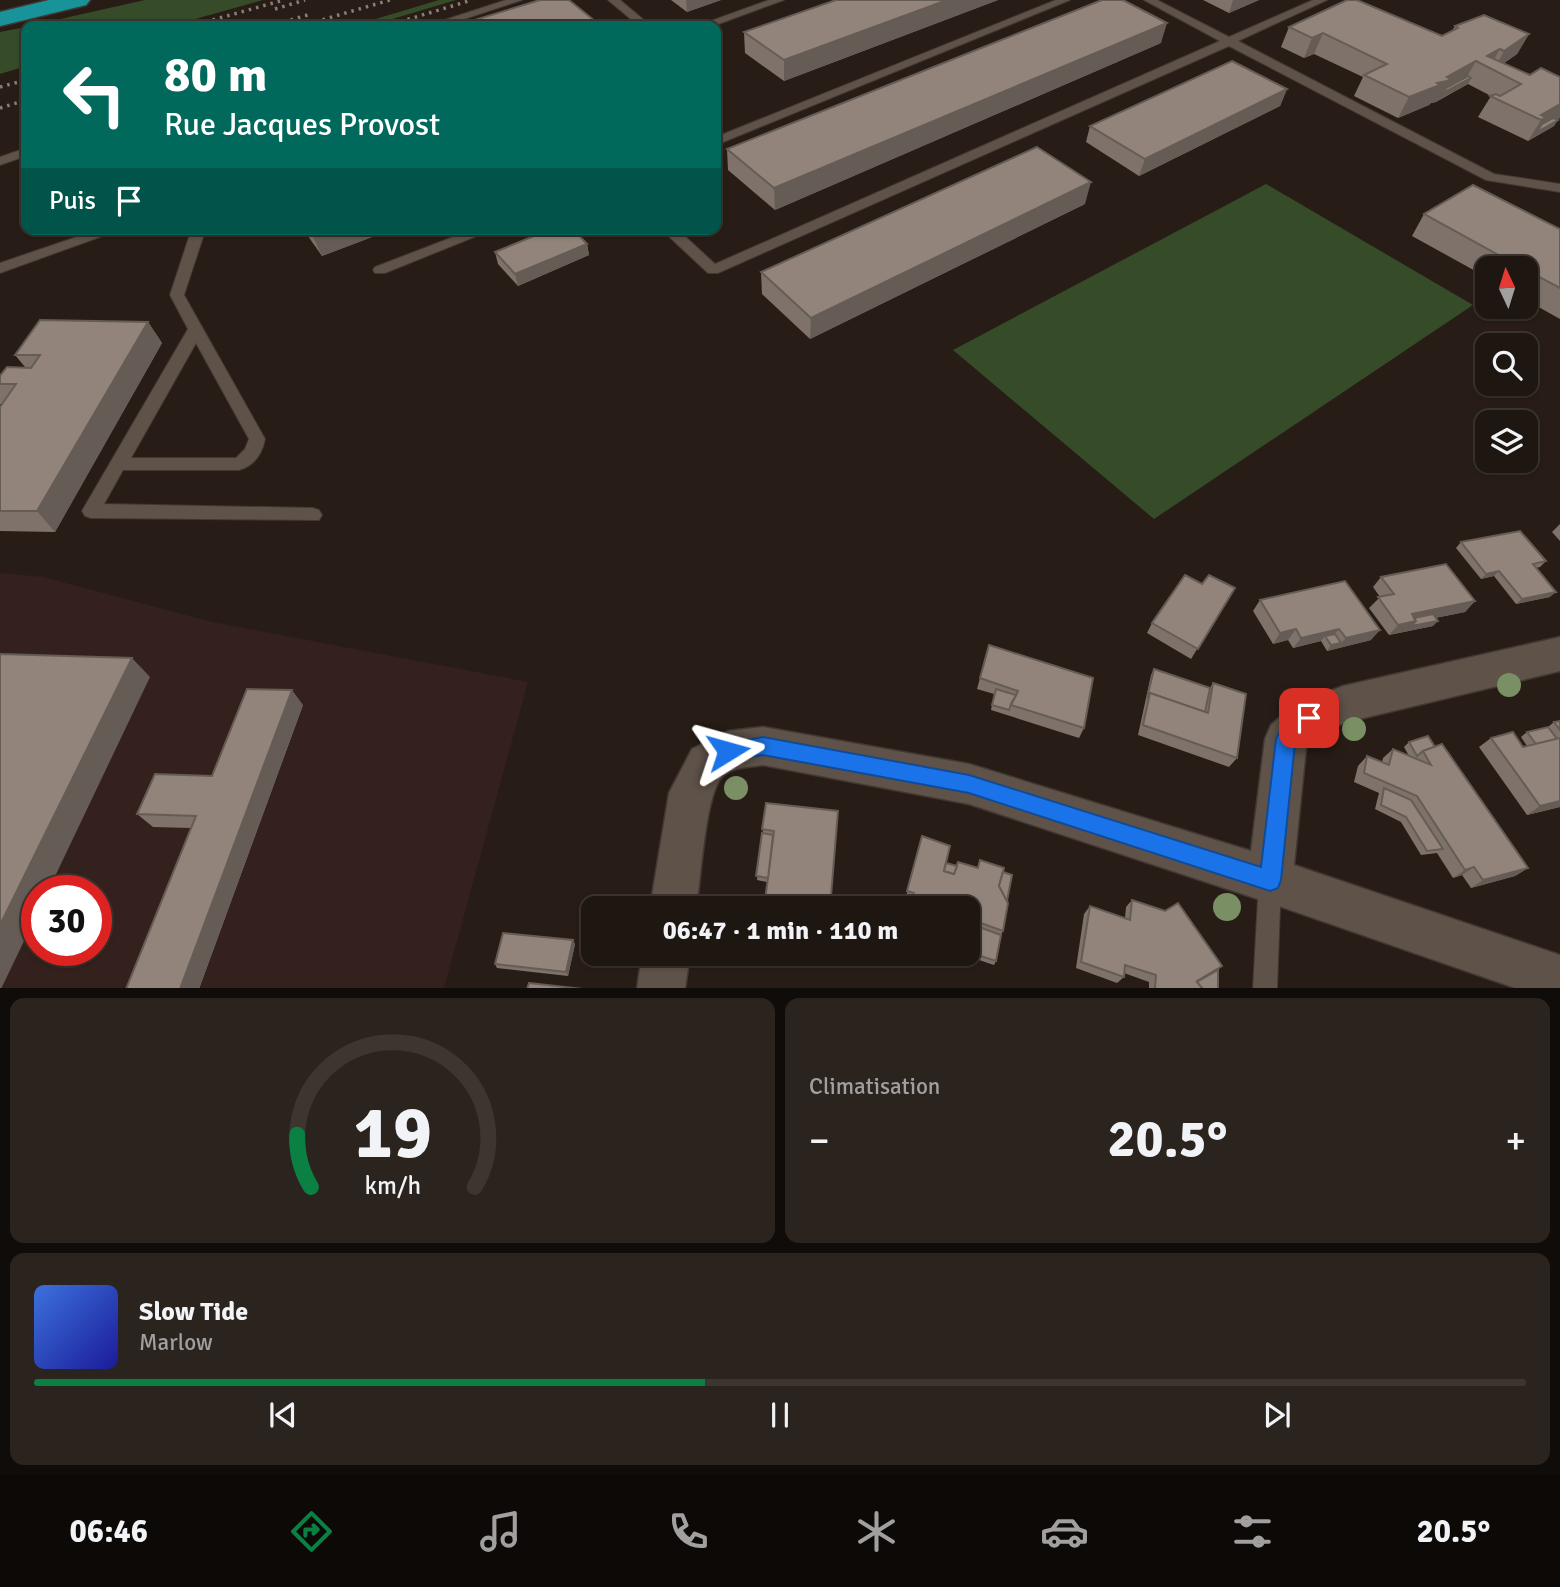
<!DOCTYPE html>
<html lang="fr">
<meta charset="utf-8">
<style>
body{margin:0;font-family:Signika,sans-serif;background:#2b231e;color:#f1f3f6;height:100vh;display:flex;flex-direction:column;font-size:26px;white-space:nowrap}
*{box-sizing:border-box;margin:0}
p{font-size:23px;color:#a19f9f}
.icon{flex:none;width:38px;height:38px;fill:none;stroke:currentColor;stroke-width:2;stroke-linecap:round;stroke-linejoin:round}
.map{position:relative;height:988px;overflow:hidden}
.side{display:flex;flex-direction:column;gap:10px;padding:10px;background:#100c09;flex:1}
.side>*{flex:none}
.banner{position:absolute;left:21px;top:21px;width:700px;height:214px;border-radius:14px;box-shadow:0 2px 5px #0004,0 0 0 2px #3c3530;background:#00695c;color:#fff;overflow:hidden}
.needle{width:46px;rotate:356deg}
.tools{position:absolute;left:1475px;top:256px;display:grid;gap:14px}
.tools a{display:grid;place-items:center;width:63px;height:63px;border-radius:14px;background:#1e1610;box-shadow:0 2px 5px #0004,0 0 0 2px #3c3530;font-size:35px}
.speed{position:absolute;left:21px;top:875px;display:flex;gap:14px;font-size:35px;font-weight:700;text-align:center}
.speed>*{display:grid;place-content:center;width:91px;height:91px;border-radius:50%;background:#1e1610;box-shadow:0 2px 5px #0004,0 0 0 2px #3c3530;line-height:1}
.speed .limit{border:10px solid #d22;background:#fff;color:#111}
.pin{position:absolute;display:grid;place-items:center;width:60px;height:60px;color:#fff;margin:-30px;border-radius:14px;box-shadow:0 4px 10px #0006}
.me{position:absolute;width:77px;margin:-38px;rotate:82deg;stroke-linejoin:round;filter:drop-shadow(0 0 5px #0008)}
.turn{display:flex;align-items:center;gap:24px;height:147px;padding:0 28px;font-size:32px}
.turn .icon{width:91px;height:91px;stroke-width:2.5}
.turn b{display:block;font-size:49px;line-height:60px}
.then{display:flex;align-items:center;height:66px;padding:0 28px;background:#0003;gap:14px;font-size:26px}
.big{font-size:52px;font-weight:700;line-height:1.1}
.side .widget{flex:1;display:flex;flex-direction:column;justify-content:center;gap:10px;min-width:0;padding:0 24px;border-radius:14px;background:#2b231e}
.side .dial{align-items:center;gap:0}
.dial svg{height:182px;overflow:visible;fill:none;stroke:#3c3530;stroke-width:7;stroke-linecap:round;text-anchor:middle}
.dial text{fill:#f1f3f6;stroke:none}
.song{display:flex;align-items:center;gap:21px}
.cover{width:84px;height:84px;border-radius:10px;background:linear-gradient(135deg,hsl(220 70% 55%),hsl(240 70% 35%))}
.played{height:7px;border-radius:4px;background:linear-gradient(90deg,#0b8043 45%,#3c3530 45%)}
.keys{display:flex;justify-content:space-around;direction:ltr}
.heat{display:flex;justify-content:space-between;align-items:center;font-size:38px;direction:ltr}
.side .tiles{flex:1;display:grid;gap:10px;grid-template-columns:1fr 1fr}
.widget:last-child{grid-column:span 2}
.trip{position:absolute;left:581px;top:896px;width:399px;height:70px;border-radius:14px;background:#1e1610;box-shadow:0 2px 5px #0004,0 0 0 2px #3c3530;font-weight:700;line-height:70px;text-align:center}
.dock{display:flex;height:112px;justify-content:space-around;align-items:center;background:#0c0906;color:#a19f9f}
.dock .icon{width:49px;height:49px}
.dock .active{color:#0b8043}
.dock b{font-size:32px;color:#f1f3f6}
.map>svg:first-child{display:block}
.industrial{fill:#34211d;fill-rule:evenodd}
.green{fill:#364b28}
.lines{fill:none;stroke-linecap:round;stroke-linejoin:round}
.service-casing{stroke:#413834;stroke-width:2}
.minor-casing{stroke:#413834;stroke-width:3}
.motorway-casing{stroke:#413834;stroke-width:3}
.service{fill:#5e5249;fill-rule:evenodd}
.minor{fill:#5e5249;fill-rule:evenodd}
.motorway{fill:#19939a;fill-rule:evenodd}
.rail{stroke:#897f79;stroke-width:3.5;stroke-dasharray:2.5 5;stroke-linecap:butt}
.tree{fill:#7a8f63}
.wall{fill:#7e726a}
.shaded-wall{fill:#665c56}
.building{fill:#92847b;stroke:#665c56;stroke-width:2}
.route{fill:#1a73e8;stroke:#114b97;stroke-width:2}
</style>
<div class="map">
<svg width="1560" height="989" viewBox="0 0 1560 989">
<rect width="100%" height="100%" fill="#281d16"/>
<path class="industrial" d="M0,573L43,577L212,622L528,682L444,988H0ZM37,891H96V950H37Z"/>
<g class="green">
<polygon points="145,0 263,0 170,26 29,26"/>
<polygon points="439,0 456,0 369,26 352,26"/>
<polygon points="26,27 26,66 0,74 0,32"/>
<polygon points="1266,184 1473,305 1154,519 953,350"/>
</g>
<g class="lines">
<defs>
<g id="service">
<polygon points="506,0 522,0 443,26 426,26"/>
<polygon points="608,0 620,0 651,26 639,26"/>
<polygon points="769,0 784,0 713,26 697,26"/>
<polygon points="1056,0 1070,0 716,145 716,137"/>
<polygon points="1144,0 1157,0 1229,37 1313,0 1327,0 1238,41 1494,174 1560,184 1560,192 1486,180 1229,46 718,273 708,273 661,229 677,229 715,264 1220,41"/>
<polygon points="26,148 26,156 0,165 0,157"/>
<polygon points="100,229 122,229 0,273 0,263"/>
<path d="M187,229H201L204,234L184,295L265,439C262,454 254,466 239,470H123L104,504L313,508L319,510L322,515L319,520L91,518L85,516L82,511L188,329L170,295L190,234ZM196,343L249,439L245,449L236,458H131Z"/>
<polygon points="474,229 494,229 385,273 375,273 373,270 375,267"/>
<polygon points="1270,869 1278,872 1281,880 1277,989 1253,989 1259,880 1262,872"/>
</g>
<g id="minor">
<path d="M1560,637V671L1347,722L1324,731L1306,748L1294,865L1560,955V989H1518L1270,903L969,804L763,765C750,767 731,767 721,778C705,798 701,880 696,908H650L669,793L692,749L728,731L763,727L969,764L1251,851L1265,739L1271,725L1294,705L1343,686Z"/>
<polygon points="642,954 690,954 685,989 637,989"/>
</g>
<polygon id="motorway" points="49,0 90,0 86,5 0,26 0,12"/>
</defs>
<use href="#service" class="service-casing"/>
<use href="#minor" class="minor-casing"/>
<use href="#motorway" class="motorway-casing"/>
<use href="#service" class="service"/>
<use href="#minor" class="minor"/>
<use href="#motorway" class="motorway"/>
<g class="rail">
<polyline points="275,9 305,0"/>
<polyline points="191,26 284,0"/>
<polyline points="269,26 311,14"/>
<polyline points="301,26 390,0"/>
<polyline points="386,26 472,0"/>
<polyline points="0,87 26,80"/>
<polyline points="0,108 26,100"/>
</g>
</g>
<g class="tree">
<circle cx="1509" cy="685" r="12"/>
<circle cx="1354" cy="729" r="12"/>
<circle cx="736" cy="788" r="12"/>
<circle cx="1227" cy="907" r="14"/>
</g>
<g class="wall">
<polygon points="671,0 721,0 687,12"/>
<polygon points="836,0 998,0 784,81 745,53 744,32"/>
<polygon points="1203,0 1259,0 1229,13"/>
<polygon points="1455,26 1529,34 1517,54 1504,63 1530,75 1560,77 1560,118 1557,119 1554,126 1528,141 1478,117 1491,96 1468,84 1436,102 1431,103 1429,105 1398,118 1354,96 1363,77 1314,54 1304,58 1281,47 1289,27 1442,36 1452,31"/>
<polygon points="1161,43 775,210 728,170 727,149"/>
<polygon points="1287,89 1280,106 1139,176 1086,142 1090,126"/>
<polygon points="1085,204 810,339 762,294 761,272"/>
<polygon points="1424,214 1560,229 1560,319 1526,300 1526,268 1488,268 1488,278 1412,236"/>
<polygon points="303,229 393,229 322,256"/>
<polygon points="587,244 589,255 518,286 498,264 495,252"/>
<polygon points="148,322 162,343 55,532 0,531 0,407 2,404 0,404 0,376 25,367 15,355"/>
<polygon points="1560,524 1560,541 1552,532"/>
<polygon points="1461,542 1546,561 1540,567 1536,568 1550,597 1516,604 1494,576 1481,579 1456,548"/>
<polygon points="1381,577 1475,601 1465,612 1435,618 1433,626 1389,635 1369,608 1380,597 1373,587"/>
<polygon points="1202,584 1235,588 1191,659 1147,633 1152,623"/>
<polygon points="1260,600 1371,640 1327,651 1321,641 1293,648 1288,640 1273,644 1253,611"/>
<polygon points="989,645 1084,728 1079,738 991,710 994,694 977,689"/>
<polygon points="1154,669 1210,688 1213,683 1237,758 1229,767 1138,735 1151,675"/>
<polygon points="303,705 199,989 126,989 191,828 153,827 137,814 212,776"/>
<polygon points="1560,721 1560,807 1527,815 1479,747 1491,738 1523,747 1527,746 1521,737 1527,732 1548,727 1554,722"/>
<polygon points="1409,742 1435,747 1528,868 1515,876 1471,888 1462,875 1453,878 1437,853 1421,855 1401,822 1375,809 1379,793 1354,782 1358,766 1367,756 1382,762 1383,758 1393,749 1409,756 1404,747"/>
<polygon points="766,803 830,908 767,882 757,880"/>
<polygon points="922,836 946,863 957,866 977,868 980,860 1003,872 1007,901 1003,931 1001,935 996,961 994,965 961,954 968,954 968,908 903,908"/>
<polygon points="1132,900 1222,966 1218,970 1218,989 1149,989 1149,982 1124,973 1124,977 1117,983 1076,968 1084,914 1090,906 1125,918 1126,907"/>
<polygon points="575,944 568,976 497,968 495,964"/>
<polygon points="915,954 960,954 958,961 955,968"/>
</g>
<g class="shaded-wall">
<polygon points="686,0 721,0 687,12"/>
<polygon points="947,0 998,0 784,81 784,60"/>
<polygon points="1233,0 1259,0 1229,13"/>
<polygon points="595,21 595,26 579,26"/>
<polygon points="1167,23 1161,43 775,210 774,188"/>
<polygon points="1323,33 1314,54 1304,58 1312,38"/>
<polygon points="1529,34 1517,54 1493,71 1504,51"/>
<polygon points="1500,49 1489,68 1487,56"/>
<polygon points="1476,61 1464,82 1471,78 1468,84 1440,99 1443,93 1440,99 1436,102 1431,103 1429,105 1398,118 1409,97"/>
<polygon points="1287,89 1280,106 1139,176 1145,159"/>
<polygon points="1560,104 1560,118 1538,130 1558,120 1554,126 1528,141 1541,120 1541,115"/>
<polygon points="1091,182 1085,204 810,339 811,318"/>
<polygon points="328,229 393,229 322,256 312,235"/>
<polygon points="587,244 589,255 518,286 515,274"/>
<polygon points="148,322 162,343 55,532 37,511"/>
<polygon points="1499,571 1494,576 1481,579 1486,574"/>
<polygon points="1556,592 1550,597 1516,604 1522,599"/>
<polygon points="1475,601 1465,612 1415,622 1438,621 1433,626 1389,635 1398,625 1412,614"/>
<polygon points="1296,629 1288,640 1273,644 1280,633"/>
<polygon points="1339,629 1330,639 1325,636 1321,641 1293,648 1301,638"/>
<polygon points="1380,630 1371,640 1327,651 1331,645 1341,643 1346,638"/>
<polygon points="132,658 150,677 48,891 37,891 37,914 1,989 0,989 0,925"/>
<polygon points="292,690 303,705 199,989 180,989"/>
<polygon points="1560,801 1560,807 1527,815 1540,806"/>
<polygon points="1474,867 1462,875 1453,878 1465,870"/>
<polygon points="1528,868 1515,876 1471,888 1483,880"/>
<polygon points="573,940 575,944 568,976 566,972"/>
</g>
<g class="building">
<polygon points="540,0 569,0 595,21 579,26 455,26"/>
<polygon points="836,0 947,0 784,60 744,32"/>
<polygon points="1102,0 1123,0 1167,23 774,188 727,149"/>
<polygon points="1347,0 1357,0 1442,36 1458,28 1455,26 1484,15 1529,34 1504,51 1500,49 1487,56 1530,75 1541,68 1560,77 1560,104 1541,115 1546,117 1541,120 1490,96 1496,94 1500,96 1521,84 1476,61 1447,77 1451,78 1447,81 1437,83 1440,85 1409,97 1364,75 1387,64 1323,33 1312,38 1289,27"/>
<polygon points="1232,61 1287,89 1145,159 1090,126"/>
<polygon points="1468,76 1471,78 1443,93 1446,88"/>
<polygon points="1553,118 1558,120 1537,132 1542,124"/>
<polygon points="1037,147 1091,182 811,318 761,272"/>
<polygon points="1473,185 1560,229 1560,288 1526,270 1526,268 1522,268 1424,214"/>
<polygon points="308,229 328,229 312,235"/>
<polygon points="551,229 573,229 587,244 515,274 495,252"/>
<polygon points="40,320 148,322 37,511 0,511 0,407 16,384 0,384 0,376 7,367 31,368 40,355 15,355"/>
<polygon points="1520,531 1546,561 1533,564 1556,592 1522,599 1499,571 1486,574 1461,542"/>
<polygon points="1446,564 1475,601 1412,614 1416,621 1398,625 1378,597 1394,594 1381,577"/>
<polygon points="1185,575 1202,584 1209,575 1235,588 1198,649 1152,623"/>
<polygon points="1345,581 1380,630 1346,638 1339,629 1301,638 1296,629 1280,633 1260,600"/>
<polygon points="1433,614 1438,621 1411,626 1416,621 1414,618"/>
<polygon points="1335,634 1341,643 1331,645 1325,636"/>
<polygon points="989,645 1093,678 1084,728 1011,705 1018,691 980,678"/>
<polygon points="0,654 132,658 0,925"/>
<polygon points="1154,669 1210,688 1205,712 1150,693 1147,698"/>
<polygon points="1213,683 1246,694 1237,758 1143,725 1150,693 1208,713"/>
<polygon points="247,689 292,690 180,989 126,989 196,816 137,814 155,774 212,776"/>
<polygon points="996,689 1016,695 1011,704 1009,710 992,705"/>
<polygon points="1560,721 1560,730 1554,722"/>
<polygon points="1548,727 1557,739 1536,744 1527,732"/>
<polygon points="1513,732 1523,747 1560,738 1560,801 1540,806 1491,738"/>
<polygon points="1428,736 1435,747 1423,751 1417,756 1409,742"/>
<polygon points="1442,744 1528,868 1483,880 1474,867 1465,870 1417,796 1364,773 1367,756 1389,765 1393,749 1431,765 1423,751"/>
<polygon points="1384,788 1411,800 1443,849 1427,851 1406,817 1381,805"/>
<polygon points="766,803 838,811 830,908 764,908 774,831 762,829"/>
<polygon points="762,833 773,835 768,878 756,876"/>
<polygon points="922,836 950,846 944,871 954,874 958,862 978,868 980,860 1004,868 999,886 1008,903 1003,931 981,923 976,935 968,936 968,908 909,908 914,893 907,891"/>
<polygon points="946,863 957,866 954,874 944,871"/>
<polygon points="1003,872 1012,875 1007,901 999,886"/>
<polygon points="906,895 912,897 909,908 903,908"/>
<polygon points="1132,900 1165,911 1178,903 1222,966 1197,981 1203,989 1156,989 1155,988 1156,975 1125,965 1124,977 1081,962 1090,906 1130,920"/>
<polygon points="979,927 1001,935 996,961 968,952 968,939 974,938"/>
<polygon points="503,933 573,940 566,972 495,964"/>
<polygon points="937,954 960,954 958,961"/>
<polygon points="1218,970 1218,989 1203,989 1197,982"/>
<polygon points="529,983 583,989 527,989"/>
</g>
<polygon class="route" points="1309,709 1316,712 1318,718 1295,743 1281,880 1278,888 1270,891 969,793 763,755 728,760 721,757 718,751 721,745 763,737 969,775 1261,867 1276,739 1279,733"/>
</svg>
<div class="tools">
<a><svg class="needle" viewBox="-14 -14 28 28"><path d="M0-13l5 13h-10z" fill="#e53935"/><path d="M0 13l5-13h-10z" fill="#a19f9f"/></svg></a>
<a><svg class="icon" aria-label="search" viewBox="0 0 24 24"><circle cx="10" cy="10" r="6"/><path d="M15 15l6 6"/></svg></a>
<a><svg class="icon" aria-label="layers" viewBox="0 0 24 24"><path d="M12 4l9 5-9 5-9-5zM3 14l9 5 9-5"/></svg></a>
</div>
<div class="speed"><div class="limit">30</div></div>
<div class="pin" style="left:1309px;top:718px;background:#d93025"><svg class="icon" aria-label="arrive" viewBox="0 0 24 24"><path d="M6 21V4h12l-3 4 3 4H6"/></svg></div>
<svg class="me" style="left:728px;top:751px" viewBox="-20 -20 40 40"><path d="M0-17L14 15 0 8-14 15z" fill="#1a73e8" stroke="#fff" stroke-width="4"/></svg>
<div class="trip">06:47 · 1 min · 110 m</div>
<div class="banner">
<div class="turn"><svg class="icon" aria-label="left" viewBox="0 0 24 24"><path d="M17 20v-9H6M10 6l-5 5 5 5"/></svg><div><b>80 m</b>Rue Jacques Provost</div></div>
<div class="then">Puis<svg class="icon" aria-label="arrive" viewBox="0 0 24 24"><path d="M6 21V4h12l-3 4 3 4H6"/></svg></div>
</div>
</div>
<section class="side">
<div class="tiles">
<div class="widget dial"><svg viewBox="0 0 100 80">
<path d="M14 69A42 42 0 1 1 86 69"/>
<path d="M14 69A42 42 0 0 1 8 46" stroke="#0b8043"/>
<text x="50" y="56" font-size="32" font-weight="700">19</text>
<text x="50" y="72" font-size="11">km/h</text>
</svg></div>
<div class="widget"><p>Climatisation</p>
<div class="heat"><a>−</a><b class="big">20.5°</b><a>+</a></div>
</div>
<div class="widget">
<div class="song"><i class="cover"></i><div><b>Slow Tide</b><p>Marlow</p></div></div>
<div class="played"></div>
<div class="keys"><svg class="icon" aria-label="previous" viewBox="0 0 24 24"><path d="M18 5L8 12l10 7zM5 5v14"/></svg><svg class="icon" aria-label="pause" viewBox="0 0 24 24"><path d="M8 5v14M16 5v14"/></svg><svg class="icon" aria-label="next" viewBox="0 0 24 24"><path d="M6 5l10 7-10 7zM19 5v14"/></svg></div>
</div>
</div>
</section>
<nav class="dock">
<b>06:46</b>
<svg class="icon active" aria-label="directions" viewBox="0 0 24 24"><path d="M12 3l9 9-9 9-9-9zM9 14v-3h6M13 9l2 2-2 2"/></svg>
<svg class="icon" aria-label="music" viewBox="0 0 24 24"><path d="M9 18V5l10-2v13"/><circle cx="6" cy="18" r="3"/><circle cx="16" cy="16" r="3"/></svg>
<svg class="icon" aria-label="phone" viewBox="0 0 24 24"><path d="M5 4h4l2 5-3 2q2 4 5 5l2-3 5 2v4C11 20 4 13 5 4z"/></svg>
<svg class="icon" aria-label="climate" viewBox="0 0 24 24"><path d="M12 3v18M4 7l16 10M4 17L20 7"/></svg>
<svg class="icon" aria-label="car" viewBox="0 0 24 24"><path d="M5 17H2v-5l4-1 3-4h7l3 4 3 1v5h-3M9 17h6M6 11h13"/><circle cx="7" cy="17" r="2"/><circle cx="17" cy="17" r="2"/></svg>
<svg class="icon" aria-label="filters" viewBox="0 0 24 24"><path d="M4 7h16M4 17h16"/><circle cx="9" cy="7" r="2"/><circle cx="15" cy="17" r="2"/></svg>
<b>20.5°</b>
</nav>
